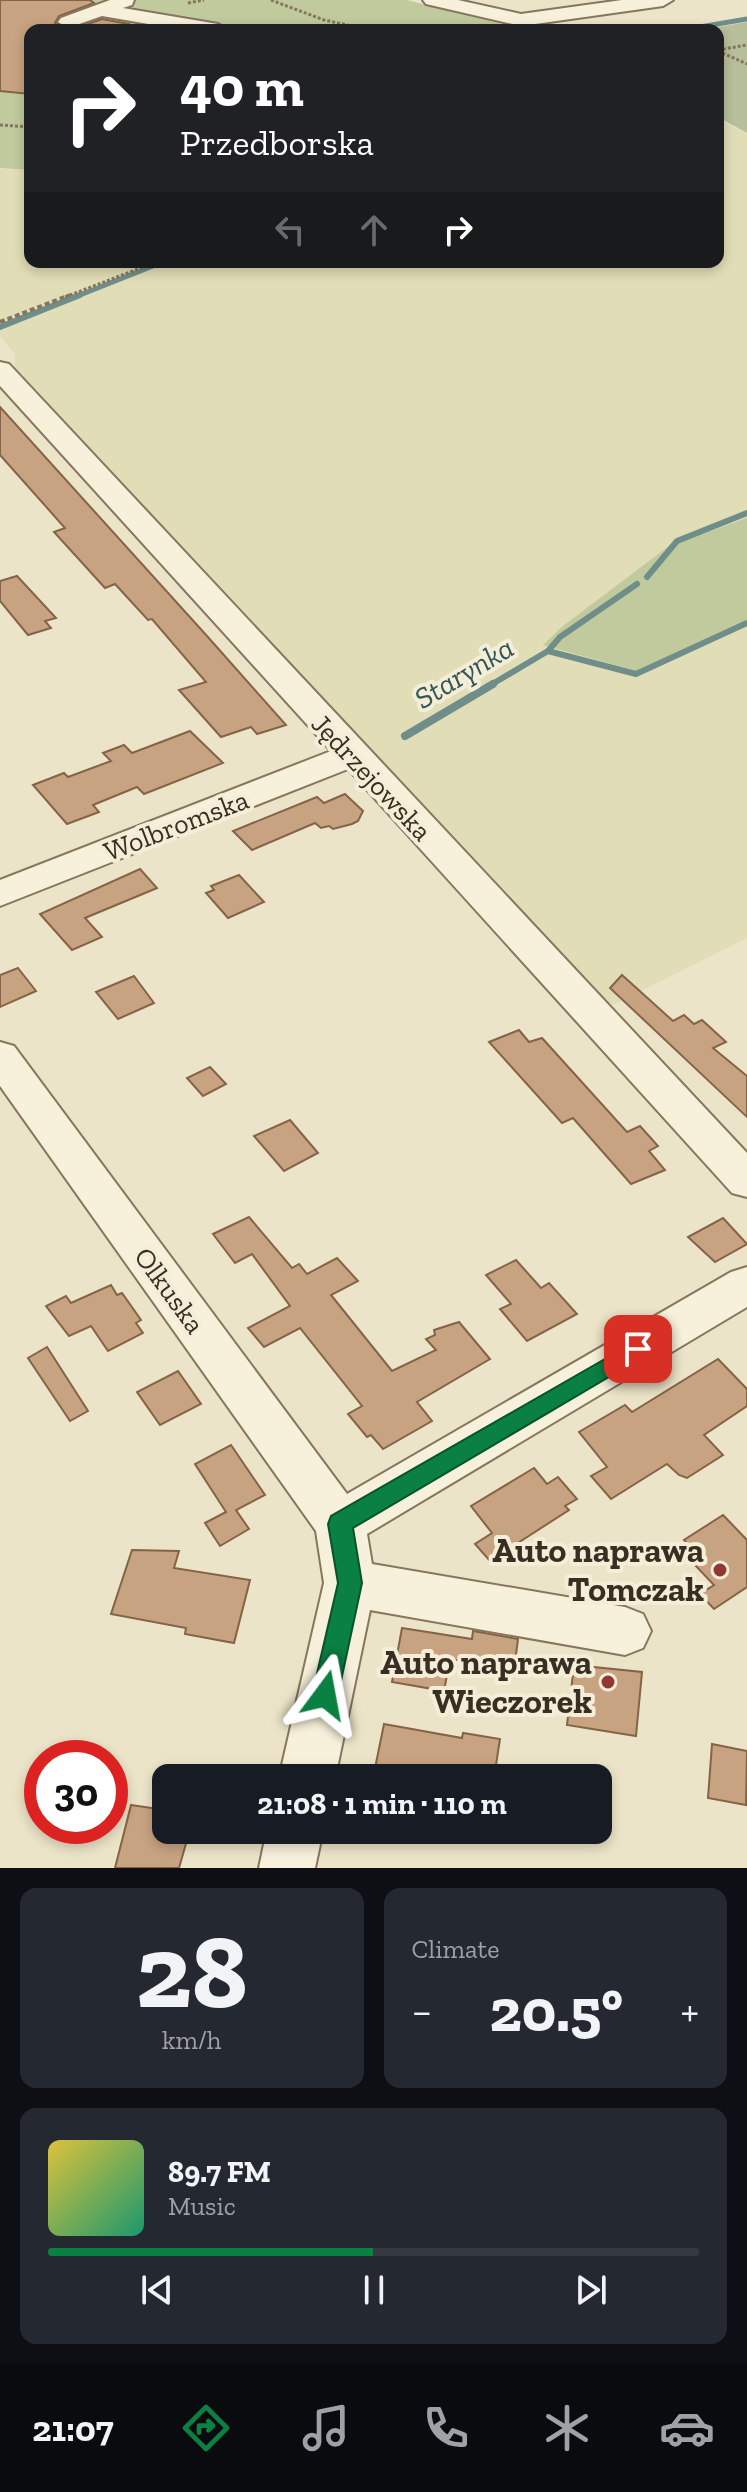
<!DOCTYPE html>
<meta charset="utf-8">
<style>
body{margin:0;font-family:"Zilla Slab",serif;background:#242831;color:#f1f3f6;height:100vh;display:flex;flex-direction:column;font-size:30px;white-space:nowrap}
*{box-sizing:border-box;margin:0}
p{font-size:26px;color:#9ea1a6}
.icon{flex:none;width:44px;height:44px;fill:none;stroke:currentColor;stroke-width:2;stroke-linecap:round;stroke-linejoin:round}
.map{position:relative;height:1868px;overflow:hidden}
.drawer{display:flex;flex-direction:column;gap:20px;padding:20px;background:#0d0f14;flex:1}
.drawer>*{flex:none}
.guide{position:absolute;left:24px;top:24px;width:700px;height:244px;border-radius:16px;box-shadow:0 4px 12px #0003;background:#202124;color:#fff;overflow:hidden}
.speed{position:absolute;left:24px;top:1740px;display:flex;gap:16px;font-size:40px;font-weight:700;text-align:center}
.speed>*{display:grid;place-content:center;width:104px;height:104px;border-radius:50%;background:#171b24;box-shadow:0 4px 12px #0003;line-height:1}
.speed .limit{border:12px solid #d22;background:#fff;color:#111}
.pin{position:absolute;display:grid;place-items:center;width:68px;height:68px;color:#fff;margin:-34px;border-radius:16px;box-shadow:0 4px 12px #0006}
.me{position:absolute;width:88px;margin:-44px;rotate:13deg;stroke-linejoin:round;filter:drop-shadow(0 0 6px #0008)}
.turn{display:flex;align-items:center;gap:28px;height:168px;padding:0 24px;font-size:36px}
.turn .icon{width:104px;height:104px;stroke-width:2.5}
.turn b{display:block;font-size:56px;line-height:68px}
.lanes{display:flex;align-items:center;height:76px;padding:0 24px;background:#0003;justify-content:center;gap:40px;direction:ltr}
.lanes .off{opacity:.35}
.big{font-size:60px;font-weight:700;line-height:1.1}
.drawer .card{flex:1;display:flex;flex-direction:column;justify-content:center;gap:12px;min-width:0;padding:0 28px;border-radius:16px;background:#242831}
.drawer .dial{align-items:center;gap:0}
.dial b{font-size:104px;line-height:1}
.song{display:flex;align-items:center;gap:24px}
.cover{width:96px;height:96px;border-radius:12px;background:linear-gradient(135deg,hsl(50 70% 55%),hsl(160 70% 35%))}
.played{height:8px;border-radius:4px;background:linear-gradient(90deg,#0b8043 50%,#363941 50%)}
.keys{display:flex;justify-content:space-around;direction:ltr}
.heat{display:flex;justify-content:space-between;align-items:center;font-size:44px;direction:ltr}
.drawer .tiles{flex:1;display:grid;gap:20px;grid-template-columns:1fr 1fr}
.card:last-child{grid-column:span 2}
.trip{position:absolute;left:152px;top:1764px;width:460px;height:80px;border-radius:16px;background:#171b24;box-shadow:0 4px 12px #0003;font-weight:700;line-height:80px;text-align:center}
.tab-bar{display:flex;height:128px;justify-content:space-around;align-items:center;background:#090b0e;color:#9ea1a6}
.tab-bar .icon{width:56px;height:56px}
.tab-bar .current{color:#0b8043}
.tab-bar b{font-size:36px;color:#f1f3f6}
.map>svg:first-child{display:block}
.farmland{fill:#e1ddb6}
.green{fill:#c1ca9d}
.cemetery{fill:#b8bf9b}
.lines{fill:none;stroke-linecap:round;stroke-linejoin:round}
.stream-far2{stroke:#708e89;stroke-width:5}
.stream-far1{stroke:#708e89;stroke-width:6}
.stream{stroke:#708e89;stroke-width:8}
.building{fill:#c7a381;stroke:#856346;stroke-width:2}
.minor-casing{stroke:#87765e;stroke-width:4}
.path-far1{stroke:#87765e;stroke-width:3;stroke-dasharray:3 2;stroke-linecap:butt}
.path{stroke:#87765e;stroke-width:4;stroke-dasharray:5 3;stroke-linecap:butt}
.minor{fill:#f7f0db;fill-rule:evenodd}
.route{fill:#0b8043;stroke:#07532c;stroke-width:2}
.poi-dot{fill:#923832;stroke:#f4edd7;stroke-width:3}
.labels{text-anchor:middle;stroke-width:8;stroke-linejoin:round;paint-order:stroke}
.street-label{font-size:28px;fill:#382e21;stroke:#f4edd7}
.water-label{font-size:30px;font-style:italic;fill:#315757;stroke:#f4edd7}
.near-poi-label{font-size:34px;font-weight:bold;fill:#382e21;stroke:#f4edd7;text-anchor:end}
</style>
<div class="map">
<svg width="747" height="1868" viewBox="0 0 747 1868">
<rect width="100%" height="100%" fill="#ece4c8"/>
<polygon class="farmland" points="718,118 747,134 747,938 609,1007 15,370 15,354 0,336 0,169 30,170 30,262 718,262"/>
<g class="green">
<polygon points="0,0 407,0 527,30 30,30 30,170 0,168"/>
<polygon points="747,518 747,622 637,671 543,645 563,626 669,546"/>
</g>
<polygon class="cemetery" points="747,22 747,133 718,117 718,30 701,30"/>
<g class="lines">
<g class="stream-far2">
<polyline points="682,30 747,19"/>
<polyline points="75,297 163,262"/>
</g>
<g class="stream-far1">
<polyline points="0,327 80,295"/>
<polyline points="647,577 677,541 747,513"/>
<polyline points="548,651 636,674 747,623"/>
<polyline points="489,686 548,651 560,637 637,584"/>
</g>
<polyline class="stream" points="405,736 493,684"/>
</g>
<g class="building">
<polygon points="0,0 90,0 94,3 59,16 55,23 66,30 30,30 30,94 0,91"/>
<polygon points="102,19 129,24 139,30 71,30"/>
<polygon points="0,407 207,636 286,725 257,734 251,727 221,737 179,690 206,682 152,619 148,620 115,584 105,588 54,532 65,528 0,455"/>
<polygon points="17,576 56,618 45,621 51,628 28,635 0,601 0,581"/>
<polygon points="190,731 223,763 144,794 137,787 93,805 99,812 67,824 33,785 64,773 68,777 111,761 103,753 124,745 132,753"/>
<polygon points="345,794 363,811 358,821 352,824 333,829 329,826 321,828 315,823 252,850 233,831 317,797 324,803"/>
<polygon points="140,869 157,888 85,918 102,937 72,950 40,914"/>
<polygon points="239,875 264,902 228,918 206,893 214,890 211,886"/>
<polygon points="18,968 36,991 0,1007 0,975"/>
<polygon points="622,975 673,1021 684,1015 694,1024 702,1020 726,1042 713,1048 747,1076 747,1117 610,988"/>
<polygon points="134,976 154,1003 118,1019 96,992"/>
<polygon points="519,1030 529,1042 542,1038 627,1132 640,1126 658,1146 649,1151 665,1170 631,1184 573,1118 562,1123 489,1042"/>
<polygon points="210,1067 226,1084 203,1096 187,1078"/>
<polygon points="290,1120 318,1153 284,1171 254,1136"/>
<polygon points="249,1217 292,1268 299,1264 307,1274 337,1258 358,1281 331,1295 392,1371 436,1350 426,1339 435,1335 434,1330 459,1322 490,1359 417,1402 432,1421 383,1449 371,1435 367,1437 348,1414 362,1406 300,1328 264,1347 248,1328 290,1306 252,1254 235,1263 213,1234"/>
<polygon points="723,1218 747,1244 715,1262 688,1237"/>
<polygon points="516,1260 541,1288 549,1283 577,1314 527,1341 500,1309 511,1304 486,1275"/>
<polygon points="111,1285 117,1295 122,1293 141,1320 136,1323 143,1333 108,1351 91,1326 69,1336 46,1306 66,1296 71,1303"/>
<polygon points="47,1347 88,1411 70,1421 28,1358"/>
<polygon points="718,1359 747,1389 747,1406 704,1435 723,1455 687,1478 679,1475 667,1464 611,1499 591,1476 607,1467 579,1432 625,1405 632,1412"/>
<polygon points="178,1371 201,1404 160,1425 137,1392"/>
<polygon points="231,1445 265,1495 236,1510 249,1529 220,1546 205,1523 226,1512 195,1464"/>
<polygon points="534,1468 547,1484 558,1477 577,1499 565,1506 569,1510 490,1561 475,1544 492,1533 471,1506"/>
<polygon points="723,1515 747,1540 747,1587 714,1609 700,1594 714,1585 692,1562 699,1557 684,1540"/>
<polygon points="132,1550 179,1551 174,1568 250,1580 234,1643 185,1634 186,1628 111,1614"/>
<polygon points="402,1628 472,1639 473,1631 518,1639 514,1670 450,1659 444,1691 392,1682"/>
<polygon points="574,1665 642,1672 636,1736 567,1725"/>
<polygon points="384,1724 462,1738 463,1733 500,1739 494,1778 373,1778"/>
<polygon points="712,1744 747,1751 746,1805 708,1798"/>
<polygon points="131,1805 166,1810 166,1830 189,1833 179,1868 115,1868"/>
</g>
<g class="lines">
<defs>
<g id="minor">
<polygon points="110,0 134,0 132,5 123,8 218,24 228,30 183,30 102,16 68,28 58,22 61,18"/>
<polygon points="423,0 458,0 521,14 622,0 673,0 663,6 521,26 426,4"/>
<polygon points="0,362 9,364 747,1153 747,1197 732,1193 348,769 0,906 0,880 331,751 0,386"/>
<polygon points="0,1042 14,1046 347,1494 731,1272 747,1267 747,1307 367,1534 372,1564 625,1607 643,1614 651,1631 643,1648 625,1655 370,1610 335,1778 279,1778 324,1583 316,1531 0,1086"/>
<polygon points="267,1830 323,1830 315,1868 259,1868"/>
</g>
</defs>
<use href="#minor" class="minor-casing"/>
<g class="path-far1">
<polyline points="271,0 324,20 371,30"/>
<polyline points="188,3 204,0"/>
<polyline points="718,50 747,45"/>
<polyline points="718,51 747,64"/>
<polyline points="0,125 30,127"/>
<polyline points="65,297 156,262"/>
</g>
<polyline class="path" points="0,322 70,295"/>
<use href="#minor" class="minor"/>
</g>
<polygon class="route" points="638,1340 646,1343 650,1349 646,1355 353,1528 362,1583 338,1695 334,1703 325,1707 316,1703 312,1695 338,1583 328,1524 331,1516"/>
<g class="poi-dot">
<circle cx="720" cy="1570" r="8"/>
<circle cx="608" cy="1682" r="8"/>
</g>
<g class="labels">
<g class="street-label">
<text transform="translate(372 777) rotate(47)" y="10">Jędrzejowska</text>
<text transform="translate(176 825) rotate(-21)" y="10">Wolbromska</text>
<text transform="translate(170 1290) rotate(54)" y="10">Olkuska</text>
</g>
<g class="water-label">
<text transform="translate(464 673) rotate(-31)" y="10">Starynka</text>
</g>
<g class="near-poi-label">
<text x="704" y="1562">Auto naprawa<tspan x="704" dy="39">Tomczak</tspan></text>
<text x="592" y="1674">Auto naprawa<tspan x="592" dy="39">Wieczorek</tspan></text>
</g>
</g>
</svg>
<div class="speed"><div class="limit">30</div></div>
<div class="pin" style="left:638px;top:1349px;background:#d93025"><svg class="icon" aria-label="arrive" viewBox="0 0 24 24"><path d="M6 21V4h12l-3 4 3 4H6"/></svg></div>
<svg class="me" style="left:325px;top:1695px" viewBox="-20 -20 40 40"><path d="M0-17L14 15 0 8-14 15z" fill="#0b8043" stroke="#fff" stroke-width="4"/></svg>
<div class="trip">21:08 · 1 min · 110 m</div>
<div class="guide">
<div class="turn"><svg class="icon" aria-label="right" viewBox="0 0 24 24"><path d="M7 20v-9h11M14 6l5 5-5 5"/></svg><div><b>40 m</b>Przedborska</div></div>
<div class="lanes"><svg class="icon off" aria-label="left" viewBox="0 0 24 24"><path d="M17 20v-9H6M10 6l-5 5 5 5"/></svg><svg class="icon off" aria-label="ahead" viewBox="0 0 24 24"><path d="M12 20V5M6 11l6-6 6 6"/></svg><svg class="icon" aria-label="right" viewBox="0 0 24 24"><path d="M7 20v-9h11M14 6l5 5-5 5"/></svg></div>
</div>
</div>
<section class="drawer">
<div class="tiles">
<div class="card dial"><b>28</b><p>km/h</p></div>
<div class="card"><p>Climate</p>
<div class="heat"><a>−</a><b class="big">20.5°</b><a>+</a></div>
</div>
<div class="card">
<div class="song"><i class="cover"></i><div><b>89.7 FM</b><p>Music</p></div></div>
<div class="played"></div>
<div class="keys"><svg class="icon" aria-label="previous" viewBox="0 0 24 24"><path d="M18 5L8 12l10 7zM5 5v14"/></svg><svg class="icon" aria-label="pause" viewBox="0 0 24 24"><path d="M8 5v14M16 5v14"/></svg><svg class="icon" aria-label="next" viewBox="0 0 24 24"><path d="M6 5l10 7-10 7zM19 5v14"/></svg></div>
</div>
</div>
</section>
<nav class="tab-bar">
<b>21:07</b>
<svg class="icon current" aria-label="directions" viewBox="0 0 24 24"><path d="M12 3l9 9-9 9-9-9zM9 14v-3h6M13 9l2 2-2 2"/></svg>
<svg class="icon" aria-label="music" viewBox="0 0 24 24"><path d="M9 18V5l10-2v13"/><circle cx="6" cy="18" r="3"/><circle cx="16" cy="16" r="3"/></svg>
<svg class="icon" aria-label="phone" viewBox="0 0 24 24"><path d="M5 4h4l2 5-3 2q2 4 5 5l2-3 5 2v4C11 20 4 13 5 4z"/></svg>
<svg class="icon" aria-label="climate" viewBox="0 0 24 24"><path d="M12 3v18M4 7l16 10M4 17L20 7"/></svg>
<svg class="icon" aria-label="car" viewBox="0 0 24 24"><path d="M5 17H2v-5l4-1 3-4h7l3 4 3 1v5h-3M9 17h6M6 11h13"/><circle cx="7" cy="17" r="2"/><circle cx="17" cy="17" r="2"/></svg>
</nav>
